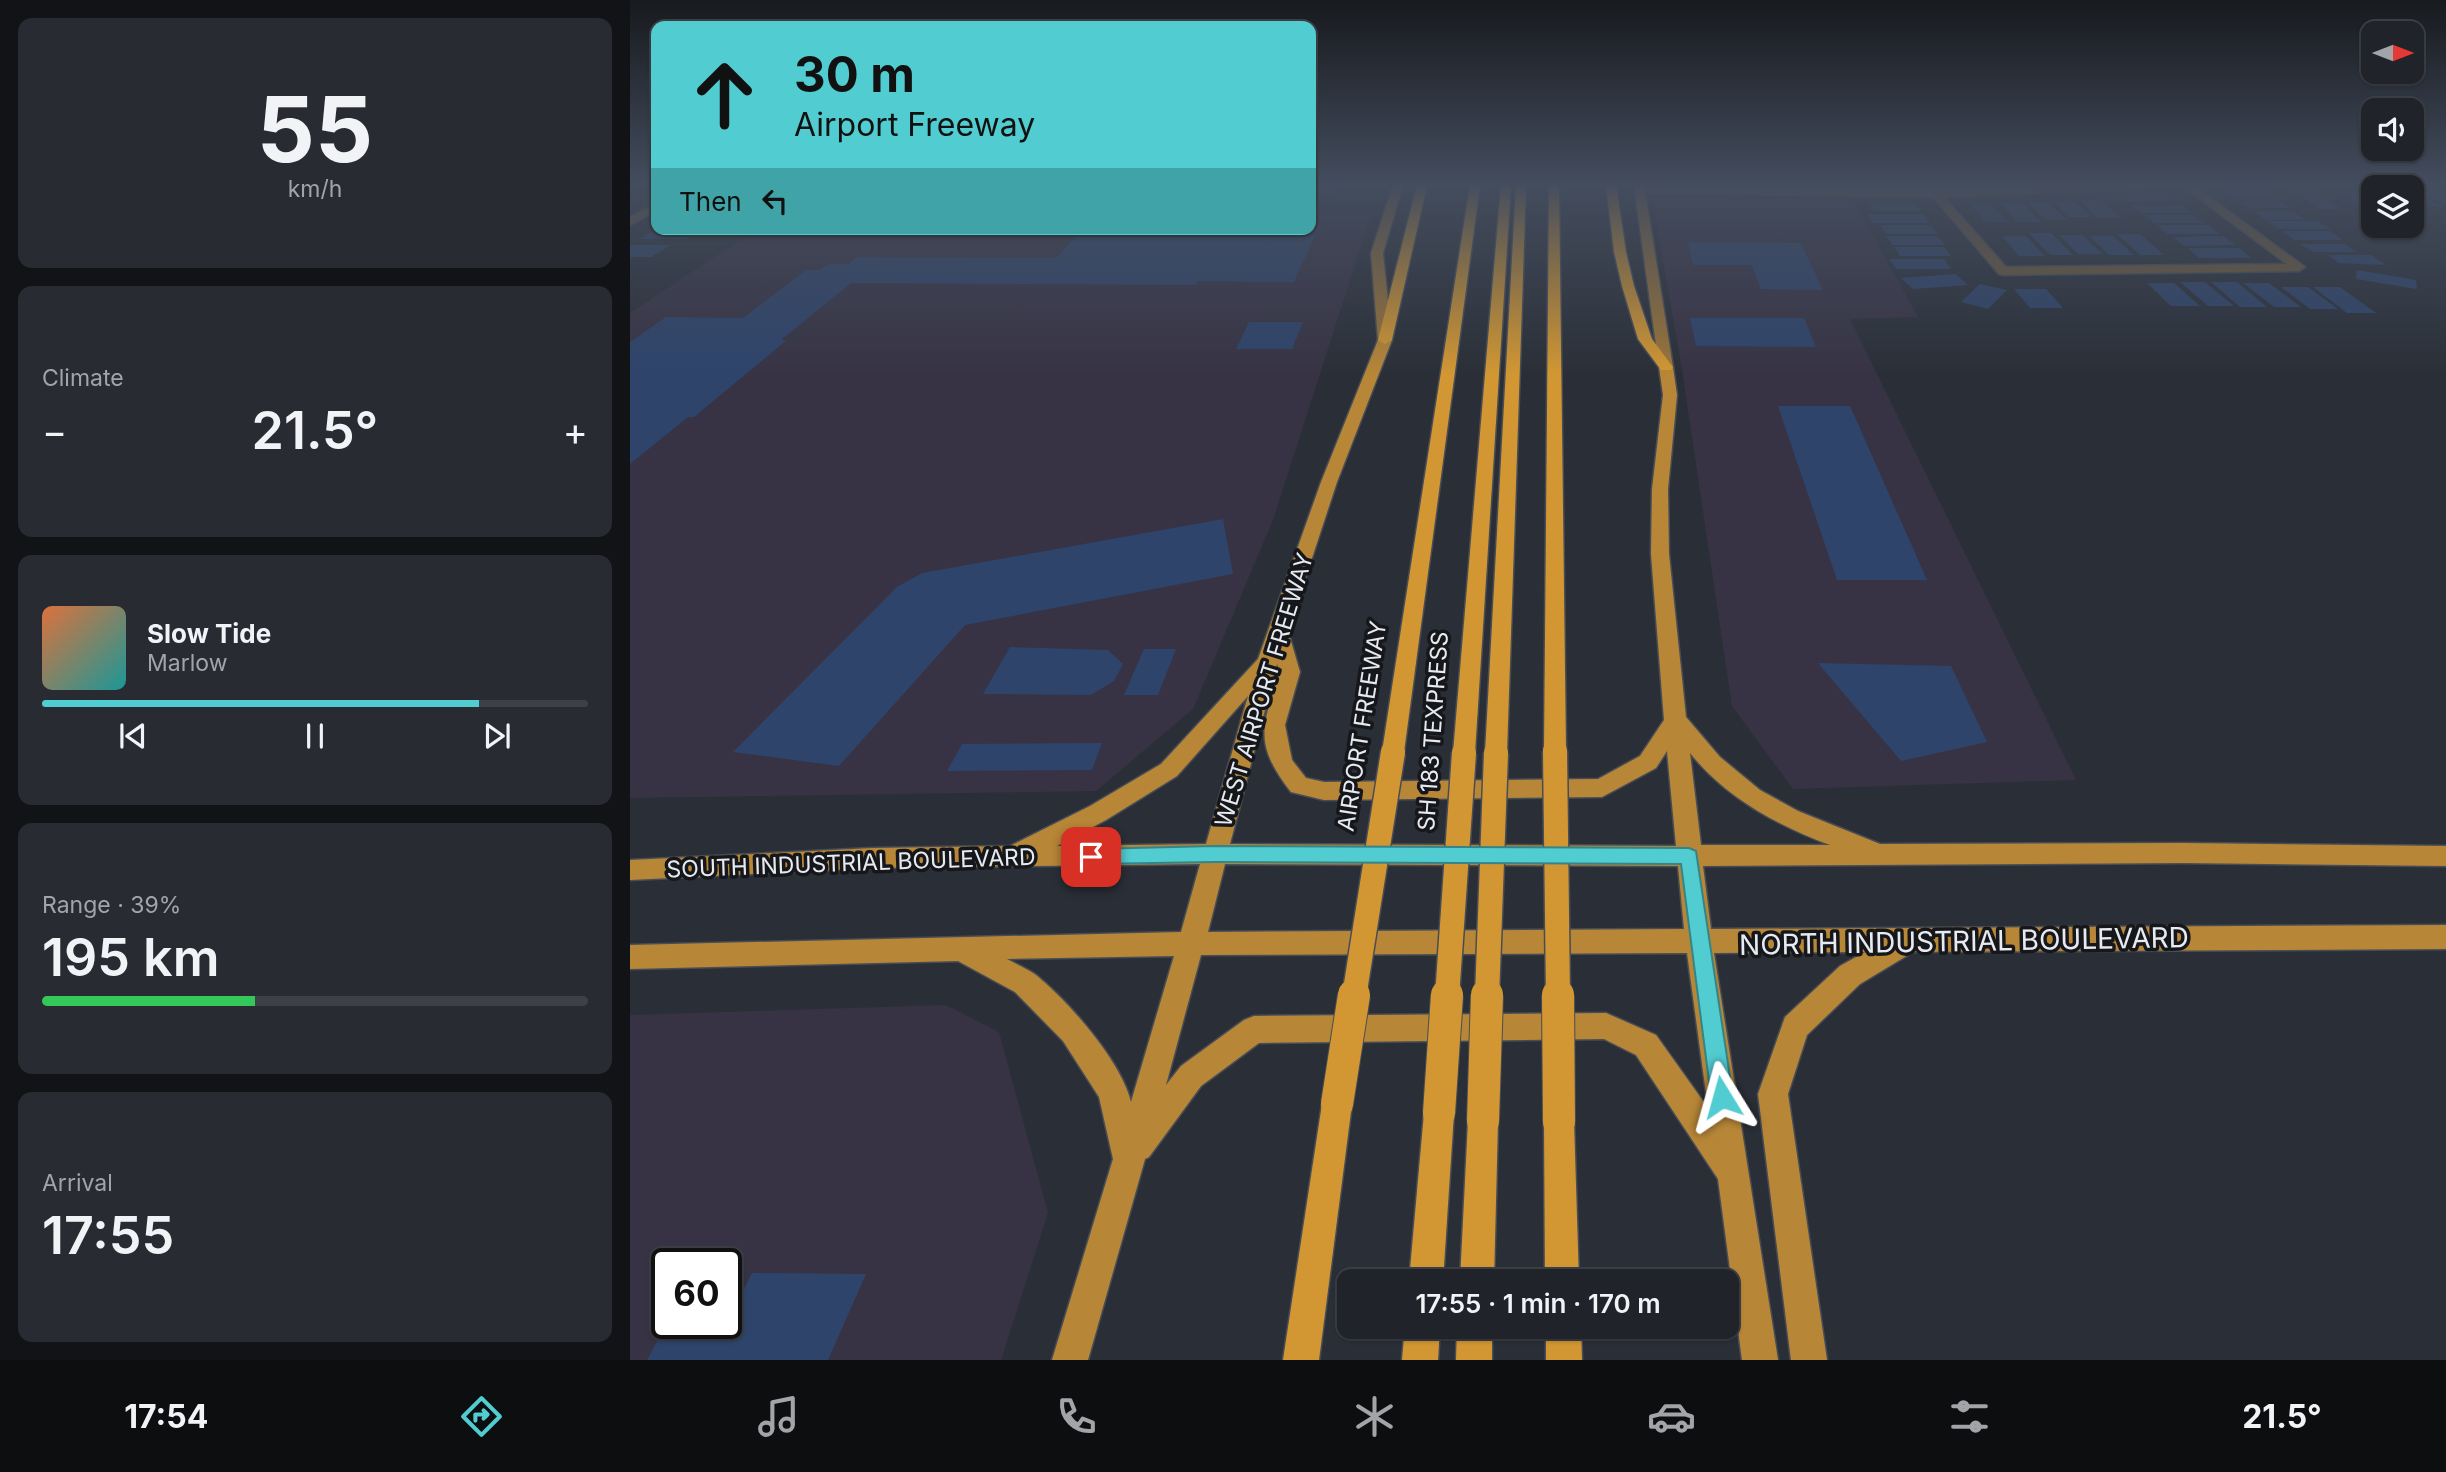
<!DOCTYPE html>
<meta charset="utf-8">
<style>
body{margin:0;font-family:Inter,sans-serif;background:#282b31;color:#f1f3f6;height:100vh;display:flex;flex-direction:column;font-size:26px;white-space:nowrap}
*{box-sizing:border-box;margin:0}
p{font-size:23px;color:#a2a4a8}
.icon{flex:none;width:38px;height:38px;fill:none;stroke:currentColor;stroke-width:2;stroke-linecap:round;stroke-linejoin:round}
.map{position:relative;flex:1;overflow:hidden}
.side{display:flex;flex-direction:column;gap:18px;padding:18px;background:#121317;width:630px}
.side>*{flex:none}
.top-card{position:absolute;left:21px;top:21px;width:665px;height:214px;border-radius:14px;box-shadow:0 2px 5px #0004,0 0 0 2px #3d4046;background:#51ccd1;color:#111;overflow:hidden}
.needle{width:46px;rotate:90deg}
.fabs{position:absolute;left:1731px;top:21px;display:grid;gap:14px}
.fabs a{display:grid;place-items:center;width:63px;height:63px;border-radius:14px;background:#202329;box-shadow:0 2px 5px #0004,0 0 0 2px #3d4046;font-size:35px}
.speed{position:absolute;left:21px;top:1248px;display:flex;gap:14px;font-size:35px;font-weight:700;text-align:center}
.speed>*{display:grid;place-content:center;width:91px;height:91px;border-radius:50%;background:#202329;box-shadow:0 2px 5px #0004,0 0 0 2px #3d4046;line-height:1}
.speed .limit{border:4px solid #111;border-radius:10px;background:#fff;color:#111}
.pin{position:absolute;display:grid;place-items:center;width:60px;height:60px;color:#fff;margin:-30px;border-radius:14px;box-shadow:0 4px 10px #0006}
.me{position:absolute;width:77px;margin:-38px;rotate:352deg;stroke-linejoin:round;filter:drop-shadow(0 0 5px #0008)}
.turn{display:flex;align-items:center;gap:24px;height:147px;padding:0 28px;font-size:32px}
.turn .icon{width:91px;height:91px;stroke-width:2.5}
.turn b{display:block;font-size:49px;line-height:60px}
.then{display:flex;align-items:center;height:66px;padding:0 28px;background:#0003;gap:14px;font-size:26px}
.big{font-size:52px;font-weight:600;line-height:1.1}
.side .card{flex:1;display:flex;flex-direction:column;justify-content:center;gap:10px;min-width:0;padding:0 24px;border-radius:14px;background:#282b31}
.side .dial{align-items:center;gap:0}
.dial b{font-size:91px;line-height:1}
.song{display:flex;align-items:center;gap:21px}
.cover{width:84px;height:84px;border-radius:10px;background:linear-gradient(135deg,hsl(20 70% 55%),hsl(180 70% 35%))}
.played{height:7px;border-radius:4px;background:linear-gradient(90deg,#51ccd1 80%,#3d4046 80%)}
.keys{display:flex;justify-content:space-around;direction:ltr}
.heat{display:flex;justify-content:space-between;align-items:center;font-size:38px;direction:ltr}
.charge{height:10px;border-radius:5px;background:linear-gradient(90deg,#34c759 39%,#3d4046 0)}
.trip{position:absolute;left:707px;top:1269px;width:402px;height:70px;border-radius:14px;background:#202329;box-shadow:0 2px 5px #0004,0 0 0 2px #3d4046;font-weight:600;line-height:70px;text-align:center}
.menu{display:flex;height:112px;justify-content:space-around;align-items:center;background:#0d0e10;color:#a2a4a8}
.menu .icon{width:49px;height:49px}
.menu .current{color:#51ccd1}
.menu b{font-size:32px;color:#f1f3f6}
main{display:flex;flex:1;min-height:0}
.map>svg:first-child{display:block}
.commercial{fill:#373344;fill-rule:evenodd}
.building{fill:#2e446b}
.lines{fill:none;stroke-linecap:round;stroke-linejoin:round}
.street-casing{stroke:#484d55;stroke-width:3}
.secondary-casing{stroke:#484d55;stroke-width:3}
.primary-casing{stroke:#484d55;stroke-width:3}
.highway-casing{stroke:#484d55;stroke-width:3}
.street{fill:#735c38;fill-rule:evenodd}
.secondary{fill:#9a7439;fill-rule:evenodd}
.primary{fill:#b78637;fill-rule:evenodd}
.highway{fill:#d29732;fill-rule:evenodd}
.highway-bridge-far1-casing{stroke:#484d55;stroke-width:27;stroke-linecap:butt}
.highway-bridge-casing{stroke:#484d55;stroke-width:34;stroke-linecap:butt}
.highway-bridge-far1{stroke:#d29732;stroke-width:24}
.highway-bridge{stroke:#d29732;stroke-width:32}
.route{fill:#51ccd1;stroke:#358588;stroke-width:2}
.labels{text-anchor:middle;stroke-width:7;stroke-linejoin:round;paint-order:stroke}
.street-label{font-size:23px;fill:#e7eaf0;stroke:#15171a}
.near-street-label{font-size:28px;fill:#e7eaf0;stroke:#15171a}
</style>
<main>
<section class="side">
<div class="card dial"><b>55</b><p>km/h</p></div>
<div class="card"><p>Climate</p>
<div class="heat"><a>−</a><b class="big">21.5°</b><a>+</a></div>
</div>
<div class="card">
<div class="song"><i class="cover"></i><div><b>Slow Tide</b><p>Marlow</p></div></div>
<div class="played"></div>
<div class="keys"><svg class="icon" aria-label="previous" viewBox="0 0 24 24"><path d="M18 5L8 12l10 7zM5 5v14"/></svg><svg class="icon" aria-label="pause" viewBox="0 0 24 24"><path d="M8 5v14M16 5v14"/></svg><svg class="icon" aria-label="next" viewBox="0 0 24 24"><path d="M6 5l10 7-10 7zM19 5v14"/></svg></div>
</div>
<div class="card"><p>Range · 39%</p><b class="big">195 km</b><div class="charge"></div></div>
<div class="card"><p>Arrival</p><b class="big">17:55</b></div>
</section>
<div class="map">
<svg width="1816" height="1360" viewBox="0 0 1816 1360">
<rect width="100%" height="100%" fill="#2a2f37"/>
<g class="commercial">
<polygon points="1022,197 1222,198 1288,317 1220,319 1446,780 1163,789 1102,706 1052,370"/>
<polygon points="681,215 741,215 643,520 563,709 466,791 0,798 0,313 127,229 681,229"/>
<path d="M316,1005L369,1032L418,1213L371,1360H0V1015ZM37,1264H96V1323H37Z"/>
</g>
<g class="building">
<polygon points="681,185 707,185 702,197 681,197"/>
<polygon points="1592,190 1637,190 1648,198 1603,198"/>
<polygon points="1662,191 1684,191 1712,209 1689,209"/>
<polygon points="1782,191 1784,191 1813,207 1789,207 1782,203"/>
<polygon points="1788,191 1810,191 1816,194 1816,206"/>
<polygon points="1708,192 1730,192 1743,199 1743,209 1737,209"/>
<polygon points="1534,194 1545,201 1497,202 1487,195"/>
<polygon points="1449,200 1471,200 1491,218 1468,218"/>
<polygon points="1422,201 1444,201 1462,217 1439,217"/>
<polygon points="1608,201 1650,201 1661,208 1619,208"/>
<polygon points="1397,202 1418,202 1437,220 1415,220"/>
<polygon points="1239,203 1285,203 1291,211 1244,211"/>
<polygon points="1370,203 1393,203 1411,222 1387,222"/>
<polygon points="1340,204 1361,204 1378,222 1356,222"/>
<polygon points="1501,205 1551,205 1561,213 1510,213"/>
<polygon points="1623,211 1663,211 1676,220 1635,220"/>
<polygon points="1237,214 1294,214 1300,223 1242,223"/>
<polygon points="1514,215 1564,215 1574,223 1524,223"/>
<polygon points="1637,221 1687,221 1700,229 1649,229"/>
<polygon points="681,225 690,225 664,282 568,281 566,285 221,283 151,340 157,340 64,417 58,417 0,464 0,342 36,317 113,318 176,270 190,270 199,264 218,264 227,257 426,258 453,229 681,229"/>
<polygon points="1250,225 1301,225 1308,234 1256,234"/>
<polygon points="1527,225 1579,225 1590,234 1537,234"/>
<polygon points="26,229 71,229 56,239 10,239"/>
<polygon points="1652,231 1700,231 1713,240 1664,240"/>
<polygon points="1399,233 1421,233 1443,255 1420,255"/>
<polygon points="1487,234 1510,234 1534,255 1510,255"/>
<polygon points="1429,235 1452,235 1473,254 1448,254"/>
<polygon points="1256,236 1308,236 1315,245 1262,245"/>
<polygon points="1372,236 1396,236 1415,256 1389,256"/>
<polygon points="1459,236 1483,236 1504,255 1479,255"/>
<polygon points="1594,236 1606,245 1554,246 1543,237"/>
<polygon points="1058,242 1171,243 1193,290 1131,289 1122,265 1063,265"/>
<polygon points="1670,244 1714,244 1727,252 1683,252"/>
<polygon points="0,245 41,245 21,257 0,257"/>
<polygon points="1264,247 1314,247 1321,256 1270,256"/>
<polygon points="1558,248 1609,248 1621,258 1569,258"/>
<polygon points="1698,255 1741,255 1756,265 1709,263"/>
<polygon points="1259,259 1314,259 1321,269 1266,269"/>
<polygon points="1727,270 1786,280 1787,289 1726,279"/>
<polygon points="1325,274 1338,285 1283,289 1271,278"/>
<polygon points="1550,282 1575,282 1604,306 1578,306"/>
<polygon points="1581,282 1607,282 1637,307 1610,307"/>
<polygon points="1517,283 1544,283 1570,306 1541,306"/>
<polygon points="1613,283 1639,283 1671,307 1644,307"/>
<polygon points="1350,284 1377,290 1358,309 1331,302"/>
<polygon points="1651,287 1678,287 1708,309 1680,309"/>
<polygon points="1683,287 1710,287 1746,313 1717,313"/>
<polygon points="1384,289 1416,289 1433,308 1400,308"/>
<polygon points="1060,318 1174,318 1186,347 1066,346"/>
<polygon points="619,322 673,322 662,349 606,349"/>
<polygon points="1148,406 1220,406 1297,580 1207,580"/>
<polygon points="593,519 603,574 335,625 209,766 103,752 267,587 292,573"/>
<polygon points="380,647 478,650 493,664 484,681 461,695 353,694"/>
<polygon points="514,649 546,649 528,695 494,695"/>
<polygon points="1188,663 1321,666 1357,742 1271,761"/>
<polygon points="472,743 462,770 317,771 332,744"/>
<polygon points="122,1273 236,1274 198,1360 17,1360 37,1323 96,1323 96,1293 112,1293"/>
</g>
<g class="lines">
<defs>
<g id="street">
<polygon points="1453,185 1533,185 1528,188 1314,197 1376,267 1657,264 1551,185 1563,185 1675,267 1669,271 1373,275 1369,274 1303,197 1010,193 1005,190 1010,187 1306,191"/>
<polygon points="26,204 26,211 0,225 0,217"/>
</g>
<g id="secondary">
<polygon points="763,185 773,185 753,253 762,340 755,344 748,340 741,253"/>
<polygon points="1004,185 1014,185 1043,367 1036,371 1029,367"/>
</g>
<path id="primary" d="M755,336L762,340L707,482L658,631L670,672L655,725L662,760L676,778L694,782L968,779L1010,756L1034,720L1021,554L1022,489L1033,395L1029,367L1036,363L1043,367L1047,395L1038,489L1039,554L1056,717L1090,757L1130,790L1168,811L1250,844L1553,843L1816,846V866L1553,863L1073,866L1081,929L1816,925V949L1283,952L1230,984L1177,1035L1158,1094L1197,1360H1161L1128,1094L1155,1017L1210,966L1235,952L1084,953L1148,1360H1112L1088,1179L1006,1055L974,1039L629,1043L571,1086L519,1157L515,1159L458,1360H422L483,1159L469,1097L433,1041L385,992L328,961L0,969V945L551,932L570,864L243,868L0,880V860L243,848L380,846L460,806L531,764L628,659L691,482L748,340ZM647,664L650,672C632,727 623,743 661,792L694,800L972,797L1026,768L1037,751L1046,846L600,844ZM618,696L576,844L427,846L476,820L547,776ZM1060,753C1096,798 1147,825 1200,845H1071ZM595,864L1048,866L1054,929L578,932ZM1057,953L1078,1108L1026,1035L976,1013L624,1016L614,1020L551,1066L536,1085L571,955ZM544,956L501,1102C491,1061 439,1002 406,975C398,969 386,964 377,959Z"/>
<g id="highway">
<polygon points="787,185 797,185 762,340 755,344 748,340"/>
<polygon points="840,185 850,185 774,752 771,758 763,760 755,758 752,752"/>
<polygon points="871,185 881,185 845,753 842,759 834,761 826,759 823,753"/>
<polygon points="886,185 896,185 877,753 874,759 866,761 858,759 855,753"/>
<polygon points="919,185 929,185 936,751 933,757 925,759 917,757 914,751"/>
<polygon points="976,185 986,185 996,252 1004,286 1022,339 1043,367 1041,370 1031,370 1008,339 992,286 984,252"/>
<polygon points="707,1089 718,1093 722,1104 689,1360 653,1360 692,1104 696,1093"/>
<polygon points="809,1098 820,1102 824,1113 813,1281 779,1281 794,1113 798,1102"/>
<polygon points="853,1106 864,1110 868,1121 864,1281 830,1281 838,1121 842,1110"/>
<polygon points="929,1107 940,1111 944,1122 949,1281 915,1281 914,1122 918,1111"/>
<polygon points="775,1326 810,1326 808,1360 772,1360"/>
<polygon points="827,1326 862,1326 862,1360 826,1360"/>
<polygon points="916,1326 951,1326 952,1360 916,1360"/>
</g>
</defs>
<use href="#street" class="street-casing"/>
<use href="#secondary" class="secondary-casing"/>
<use href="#primary" class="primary-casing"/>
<use href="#highway" class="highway-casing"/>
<use href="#street" class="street"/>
<use href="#secondary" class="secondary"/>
<use href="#primary" class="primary"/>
<use href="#highway" class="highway"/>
<defs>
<g id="highway-bridge-far1">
<polyline points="925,751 928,997"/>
<polyline points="724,997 763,752"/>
<polyline points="817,997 834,753"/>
<polyline points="857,997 866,753"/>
</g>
<g id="highway-bridge">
<polyline points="928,995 929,1122"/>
<polyline points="707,1104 724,995"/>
<polyline points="809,1113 817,995"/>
<polyline points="853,1121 857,995"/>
</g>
</defs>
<use href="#highway-bridge-far1" class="highway-bridge-far1-casing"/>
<use href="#highway-bridge" class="highway-bridge-casing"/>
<use href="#highway-bridge-far1" class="highway-bridge-far1"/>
<use href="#highway-bridge" class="highway-bridge"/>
</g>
<linearGradient id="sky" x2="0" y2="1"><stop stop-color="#171a1e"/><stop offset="0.49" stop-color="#444d5e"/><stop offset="1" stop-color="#444d5e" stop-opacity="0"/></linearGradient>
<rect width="1816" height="375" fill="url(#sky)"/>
<polygon class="route" points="584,846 1059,848 1066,851 1103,1097 1100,1105 1092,1108 1084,1105 1081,1097 1051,864 584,862 461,864 455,862 452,857 455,851 461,849"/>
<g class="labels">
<g class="street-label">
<text transform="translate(634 690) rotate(-73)" y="8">WEST AIRPORT FREEWAY</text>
<text transform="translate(732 726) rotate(-81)" y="8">AIRPORT FREEWAY</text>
<text transform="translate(803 731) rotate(-86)" y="8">SH 183 TEXPRESS</text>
<text transform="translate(221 863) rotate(-2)" y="8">SOUTH INDUSTRIAL BOULEVARD</text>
</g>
<g class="near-street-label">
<text transform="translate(1334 941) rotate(-1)" y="10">NORTH INDUSTRIAL BOULEVARD</text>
</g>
</g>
</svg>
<div class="fabs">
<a><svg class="needle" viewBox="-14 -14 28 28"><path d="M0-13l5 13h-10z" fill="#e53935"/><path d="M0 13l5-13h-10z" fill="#a2a4a8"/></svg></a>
<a><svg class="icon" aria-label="sound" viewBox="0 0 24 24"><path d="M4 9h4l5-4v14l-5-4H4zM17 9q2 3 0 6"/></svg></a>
<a><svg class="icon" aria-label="layers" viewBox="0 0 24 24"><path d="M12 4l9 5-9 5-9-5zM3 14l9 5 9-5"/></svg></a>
</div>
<div class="speed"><div class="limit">60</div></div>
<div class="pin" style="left:461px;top:857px;background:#d93025"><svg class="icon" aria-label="arrive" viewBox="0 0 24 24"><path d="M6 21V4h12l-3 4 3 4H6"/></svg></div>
<svg class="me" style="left:1092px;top:1097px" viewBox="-20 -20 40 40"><path d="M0-17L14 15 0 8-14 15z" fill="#51ccd1" stroke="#fff" stroke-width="4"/></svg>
<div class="trip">17:55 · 1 min · 170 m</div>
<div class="top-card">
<div class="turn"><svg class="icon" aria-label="ahead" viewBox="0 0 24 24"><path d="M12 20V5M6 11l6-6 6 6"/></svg><div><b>30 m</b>Airport Freeway</div></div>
<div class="then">Then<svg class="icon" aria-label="left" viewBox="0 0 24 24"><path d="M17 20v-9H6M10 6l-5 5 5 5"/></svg></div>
</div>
</div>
</main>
<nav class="menu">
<b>17:54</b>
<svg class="icon current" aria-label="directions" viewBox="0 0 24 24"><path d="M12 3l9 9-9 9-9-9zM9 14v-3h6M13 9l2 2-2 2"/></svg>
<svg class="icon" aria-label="music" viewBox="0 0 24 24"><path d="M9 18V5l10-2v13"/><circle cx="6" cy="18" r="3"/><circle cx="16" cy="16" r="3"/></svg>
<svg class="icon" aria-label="phone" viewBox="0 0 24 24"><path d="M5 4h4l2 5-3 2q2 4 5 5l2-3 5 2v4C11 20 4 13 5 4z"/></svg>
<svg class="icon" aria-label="climate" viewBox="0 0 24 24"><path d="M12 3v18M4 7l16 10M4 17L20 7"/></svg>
<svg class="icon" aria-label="car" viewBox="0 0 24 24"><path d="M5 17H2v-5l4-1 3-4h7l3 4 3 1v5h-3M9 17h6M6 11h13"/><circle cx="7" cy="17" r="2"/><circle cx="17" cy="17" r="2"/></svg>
<svg class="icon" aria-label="filters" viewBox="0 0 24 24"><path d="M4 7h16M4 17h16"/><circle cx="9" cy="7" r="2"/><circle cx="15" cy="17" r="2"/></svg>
<b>21.5°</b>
</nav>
